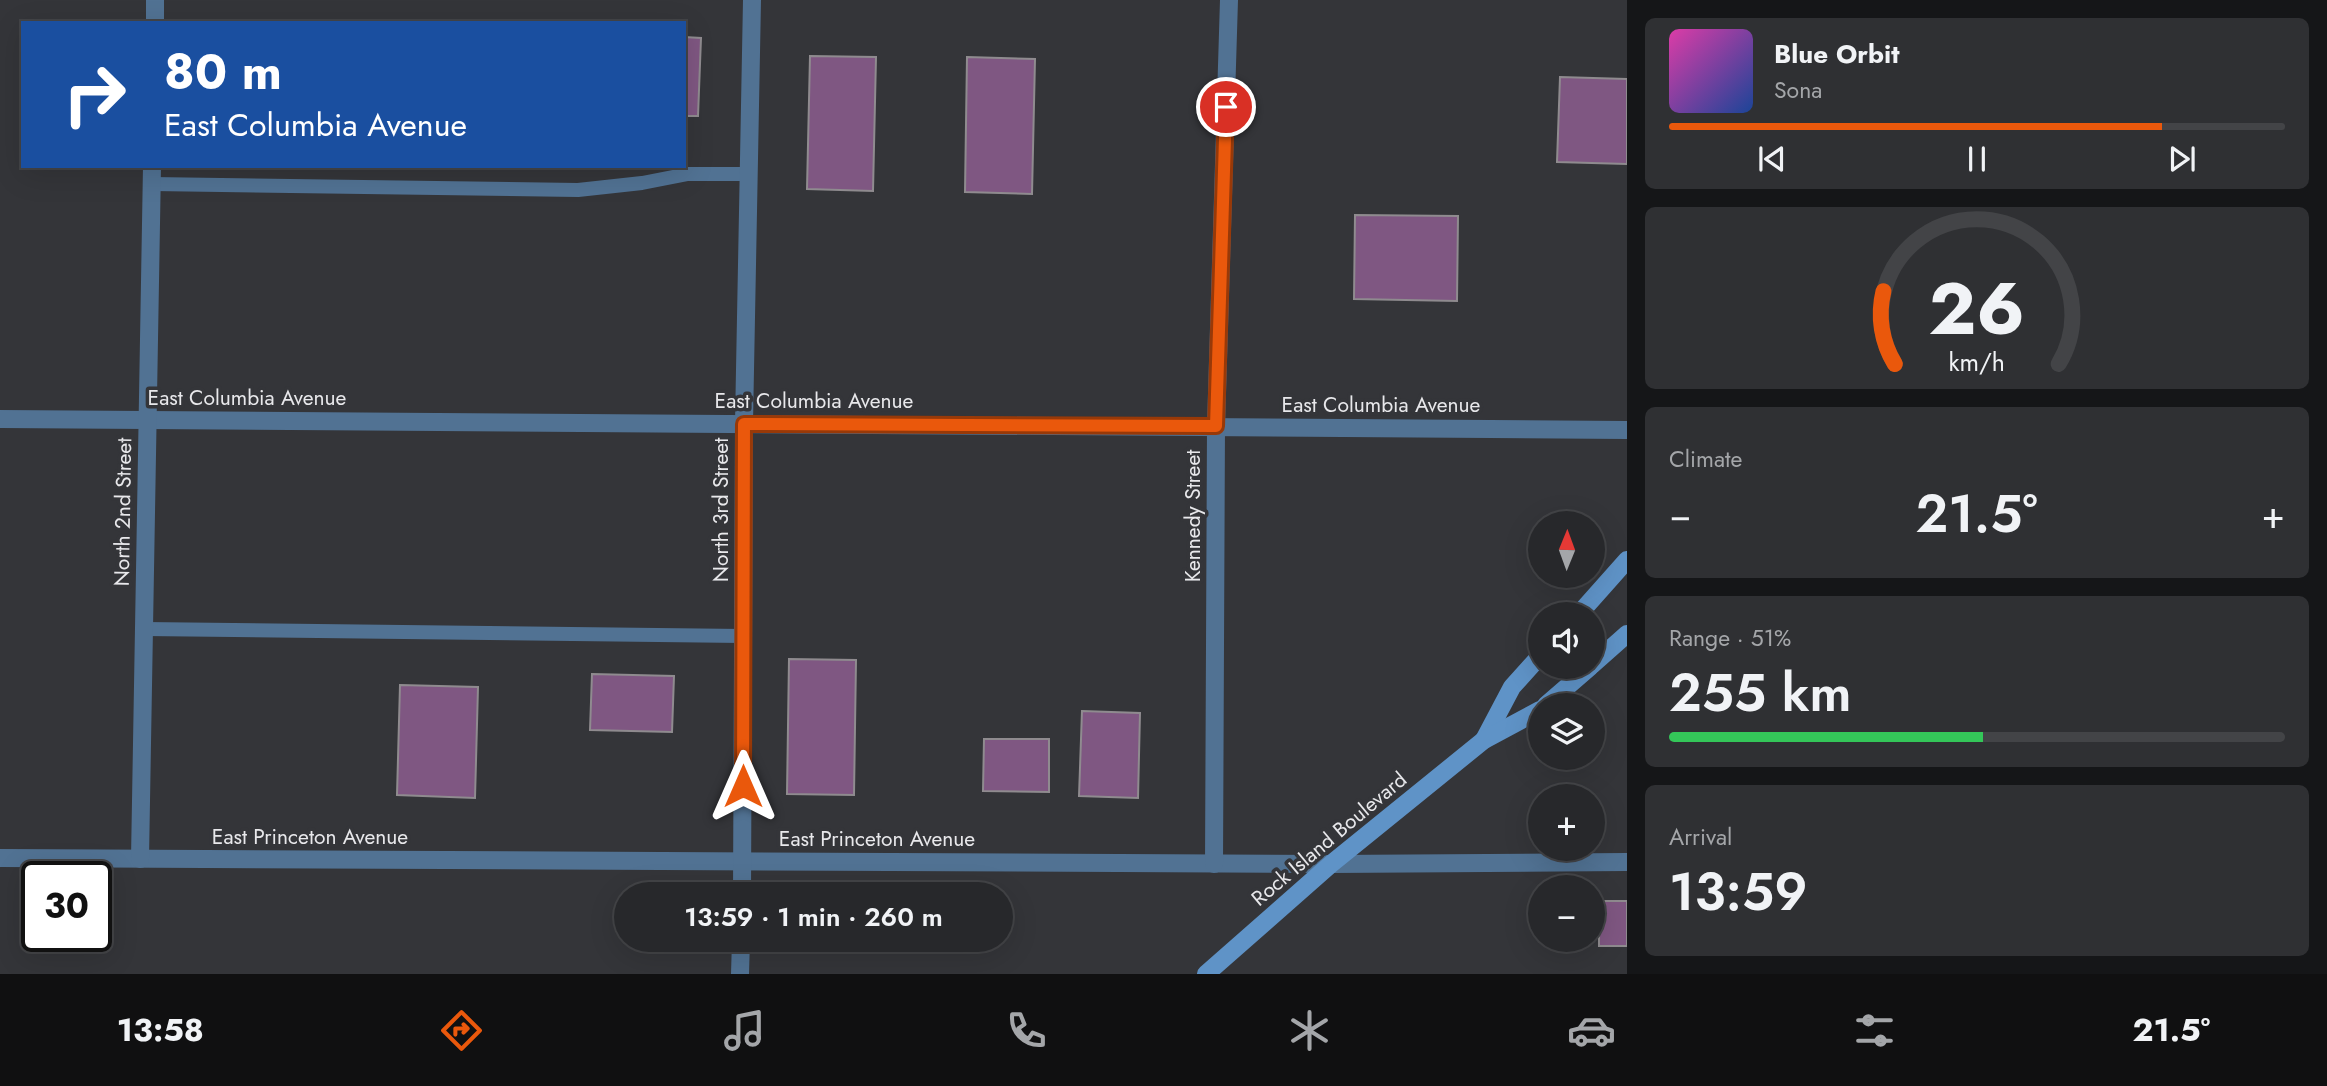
<!DOCTYPE html>
<meta charset="utf-8">
<style>
body{margin:0;font-family:Jost,sans-serif;background:#2f3033;color:#f1f3f6;height:100vh;display:flex;flex-direction:column;font-size:26px;white-space:nowrap}
*{box-sizing:border-box;margin:0}
p{font-size:23px;color:#a4a6a9}
.icon{flex:none;width:38px;height:38px;fill:none;stroke:currentColor;stroke-width:2;stroke-linecap:round;stroke-linejoin:round}
.map{position:relative;flex:1;overflow:hidden}
.side{display:flex;flex-direction:column;gap:18px;padding:18px;background:#151618;width:700px}
.side>*{flex:none}
.banner{position:absolute;left:21px;top:21px;width:665px;height:147px;border-radius:0px;box-shadow:0 7px 28px #0002,0 0 0 2px #434447;background:#1a4fa0;color:#fff;overflow:hidden}
.needle{width:46px;rotate:1deg}
.tools{position:absolute;left:1528px;top:511px;display:grid;gap:14px}
.tools a{display:grid;place-items:center;width:77px;height:77px;border-radius:50%;background:#27282b;box-shadow:0 7px 28px #0002,0 0 0 2px #434447;font-size:35px}
.speed{position:absolute;left:21px;top:861px;display:flex;gap:14px;font-size:35px;font-weight:700;text-align:center}
.speed>*{display:grid;place-content:center;width:91px;height:91px;border-radius:50%;background:#27282b;box-shadow:0 7px 28px #0002,0 0 0 2px #434447;line-height:1}
.speed .limit{border:4px solid #111;border-radius:10px;background:#fff;color:#111}
.pin{position:absolute;display:grid;place-items:center;width:60px;height:60px;color:#fff;margin:-30px;border:4px solid #fff;border-radius:50%;box-shadow:0 2px 7px #0007}
.me{position:absolute;width:77px;margin:-38px;rotate:0deg;stroke-linejoin:round;filter:drop-shadow(0 0 5px #0008)}
.turn{display:flex;align-items:center;gap:24px;height:147px;padding:0 28px;font-size:32px}
.turn .icon{width:91px;height:91px;stroke-width:2.5}
.turn b{display:block;font-size:49px;line-height:60px}
.big{font-size:52px;font-weight:600;line-height:1.1}
.side .widget{flex:1;display:flex;flex-direction:column;justify-content:center;gap:10px;min-width:0;padding:0 24px;border-radius:10px;background:#2f3033}
.side .dial{align-items:center;gap:0}
.dial svg{height:182px;overflow:visible;fill:none;stroke:#434447;stroke-width:7;stroke-linecap:round;text-anchor:middle}
.dial text{fill:#f1f3f6;stroke:none}
.song{display:flex;align-items:center;gap:21px}
.cover{width:84px;height:84px;border-radius:10px;background:linear-gradient(135deg,hsl(320 70% 55%),hsl(220 70% 35%))}
.played{height:7px;border-radius:4px;background:linear-gradient(90deg,#ea580c 80%,#434447 80%)}
.keys{display:flex;justify-content:space-around;direction:ltr}
.heat{display:flex;justify-content:space-between;align-items:center;font-size:38px;direction:ltr}
.charge{height:10px;border-radius:5px;background:linear-gradient(90deg,#34c759 51%,#434447 0)}
.trip{position:absolute;left:614px;top:882px;width:399px;height:70px;border-radius:35px;background:#27282b;box-shadow:0 7px 28px #0002,0 0 0 2px #434447;font-weight:600;line-height:70px;text-align:center}
.dock{display:flex;height:112px;justify-content:space-around;align-items:center;background:#101011;color:#a4a6a9}
.dock .icon{width:49px;height:49px}
.dock .current{color:#ea580c}
.dock b{font-size:32px;color:#f1f3f6}
main{display:flex;flex:1;min-height:0}
.map>svg:first-child{display:block}
.building{fill:#7f5782;stroke:#8f8b8f;stroke-width:2}
.lines{fill:none;stroke-linecap:round;stroke-linejoin:round}
.service{stroke:#517293;stroke-width:14}
.minor{stroke:#517293;stroke-width:18}
.secondary{stroke:#5f93c7;stroke-width:18}
.route-casing{stroke:#983908;stroke-width:18}
.route{stroke:#ea580c;stroke-width:12}
.labels{text-anchor:middle;stroke-width:7;stroke-linejoin:round;paint-order:stroke}
.street-label{font-size:21px;fill:#e8e8eb;stroke:#343539}
</style>
<main>
<div class="map">
<svg width="1627" height="974" viewBox="0 0 1627 974">
<rect width="100%" height="100%" fill="#343539"/>
<g class="building">
<polygon points="684,37 701,38 698,116 684,116"/>
<polygon points="810,56 876,57 873,191 807,189"/>
<polygon points="967,57 1035,59 1032,194 965,192"/>
<polygon points="1560,77 1627,79 1627,164 1557,162"/>
<polygon points="1355,215 1458,216 1457,301 1354,299"/>
<polygon points="789,659 856,660 854,795 787,794"/>
<polygon points="592,674 674,676 672,732 590,730"/>
<polygon points="400,685 478,687 475,798 397,795"/>
<polygon points="1082,711 1140,713 1138,798 1079,796"/>
<polygon points="984,739 1049,739 1049,792 983,791"/>
<rect x="1599" y="901" width="28" height="45"/>
</g>
<g class="lines">
<g class="service">
<polyline points="152,184 578,190 642,183 688,174 748,174"/>
<polyline points="144,629 743,636"/>
</g>
<g class="minor">
<polyline points="155,23 155,0"/>
<polyline points="0,419 1627,430"/>
<polyline points="0,858 1331,864 1627,862"/>
<polyline points="140,859 152,166"/>
<polyline points="1214,864 1216,426 1229,0"/>
<polyline points="742,894 744,423 752,0"/>
<polyline points="740,974 741,940"/>
</g>
<g class="secondary">
<polyline points="1579,614 1627,560"/>
<polyline points="1592,665 1627,634"/>
<polyline points="1546,705 1590,667"/>
<polyline points="1484,740 1512,687 1540,656"/>
<polyline points="1206,974 1331,864 1484,740 1540,710"/>
</g>
</g>
<g class="lines">
<defs>
<polyline id="route" points="743,786 744,424 1216,426 1226,107"/>
</defs>
<use href="#route" class="route-casing"/>
<use href="#route" class="route"/>
</g>
<g class="labels">
<g class="street-label">
<text x="247" y="405">East Columbia Avenue</text>
<text x="814" y="408">East Columbia Avenue</text>
<text x="1381" y="412">East Columbia Avenue</text>
<text transform="translate(721 510) rotate(-90)" y="7">North 3rd Street</text>
<text transform="translate(123 512) rotate(-89)" y="7">North 2nd Street</text>
<text transform="translate(1193 516) rotate(-90)" y="7">Kennedy Street</text>
<text x="310" y="844">East Princeton Avenue</text>
<text x="877" y="846">East Princeton Avenue</text>
<text transform="translate(1329 839) rotate(-40)" y="7">Rock Island Boulevard</text>
</g>
</g>
</svg>
<div class="tools">
<a><svg class="needle" viewBox="-14 -14 28 28"><path d="M0-13l5 13h-10z" fill="#e53935"/><path d="M0 13l5-13h-10z" fill="#a4a6a9"/></svg></a>
<a><svg class="icon" aria-label="sound" viewBox="0 0 24 24"><path d="M4 9h4l5-4v14l-5-4H4zM17 9q2 3 0 6"/></svg></a>
<a><svg class="icon" aria-label="layers" viewBox="0 0 24 24"><path d="M12 4l9 5-9 5-9-5zM3 14l9 5 9-5"/></svg></a>
<a>+</a>
<a>−</a>
</div>
<div class="speed"><div class="limit">30</div></div>
<div class="pin" style="left:1226px;top:107px;background:#d93025"><svg class="icon" aria-label="arrive" viewBox="0 0 24 24"><path d="M6 21V4h12l-3 4 3 4H6"/></svg></div>
<svg class="me" style="left:743px;top:786px" viewBox="-20 -20 40 40"><path d="M0-17L14 15 0 8-14 15z" fill="#ea580c" stroke="#fff" stroke-width="4"/></svg>
<div class="trip">13:59 · 1 min · 260 m</div>
<div class="banner">
<div class="turn"><svg class="icon" aria-label="right" viewBox="0 0 24 24"><path d="M7 20v-9h11M14 6l5 5-5 5"/></svg><div><b>80 m</b>East Columbia Avenue</div></div>
</div>
</div>
<section class="side">
<div class="widget">
<div class="song"><i class="cover"></i><div><b>Blue Orbit</b><p>Sona</p></div></div>
<div class="played"></div>
<div class="keys"><svg class="icon" aria-label="previous" viewBox="0 0 24 24"><path d="M18 5L8 12l10 7zM5 5v14"/></svg><svg class="icon" aria-label="pause" viewBox="0 0 24 24"><path d="M8 5v14M16 5v14"/></svg><svg class="icon" aria-label="next" viewBox="0 0 24 24"><path d="M6 5l10 7-10 7zM19 5v14"/></svg></div>
</div>
<div class="widget dial"><svg viewBox="0 0 100 80">
<path d="M14 69A42 42 0 1 1 86 69"/>
<path d="M14 69A42 42 0 0 1 9 37" stroke="#ea580c"/>
<text x="50" y="56" font-size="32" font-weight="700">26</text>
<text x="50" y="72" font-size="11">km/h</text>
</svg></div>
<div class="widget"><p>Climate</p>
<div class="heat"><a>−</a><b class="big">21.5°</b><a>+</a></div>
</div>
<div class="widget"><p>Range · 51%</p><b class="big">255 km</b><div class="charge"></div></div>
<div class="widget"><p>Arrival</p><b class="big">13:59</b></div>
</section>
</main>
<nav class="dock">
<b>13:58</b>
<svg class="icon current" aria-label="directions" viewBox="0 0 24 24"><path d="M12 3l9 9-9 9-9-9zM9 14v-3h6M13 9l2 2-2 2"/></svg>
<svg class="icon" aria-label="music" viewBox="0 0 24 24"><path d="M9 18V5l10-2v13"/><circle cx="6" cy="18" r="3"/><circle cx="16" cy="16" r="3"/></svg>
<svg class="icon" aria-label="phone" viewBox="0 0 24 24"><path d="M5 4h4l2 5-3 2q2 4 5 5l2-3 5 2v4C11 20 4 13 5 4z"/></svg>
<svg class="icon" aria-label="climate" viewBox="0 0 24 24"><path d="M12 3v18M4 7l16 10M4 17L20 7"/></svg>
<svg class="icon" aria-label="car" viewBox="0 0 24 24"><path d="M5 17H2v-5l4-1 3-4h7l3 4 3 1v5h-3M9 17h6M6 11h13"/><circle cx="7" cy="17" r="2"/><circle cx="17" cy="17" r="2"/></svg>
<svg class="icon" aria-label="filters" viewBox="0 0 24 24"><path d="M4 7h16M4 17h16"/><circle cx="9" cy="7" r="2"/><circle cx="15" cy="17" r="2"/></svg>
<b>21.5°</b>
</nav>
